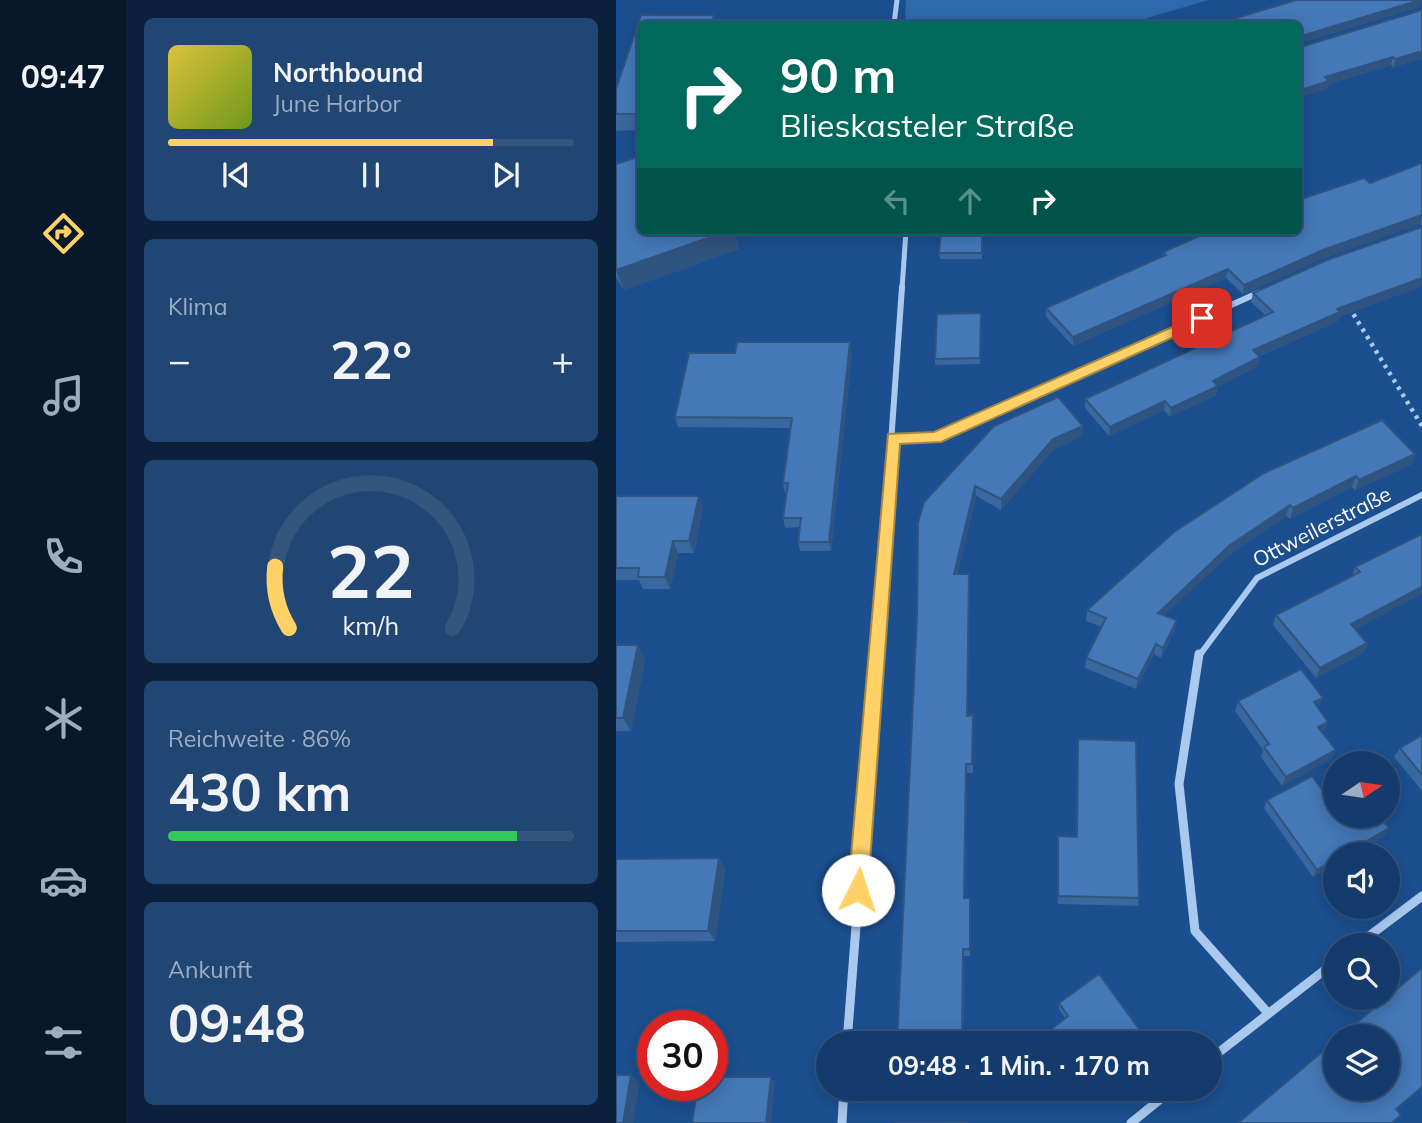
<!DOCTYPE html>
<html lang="de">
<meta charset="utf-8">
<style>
body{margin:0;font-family:Mulish,sans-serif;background:#214673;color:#f1f3f6;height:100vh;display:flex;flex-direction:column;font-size:26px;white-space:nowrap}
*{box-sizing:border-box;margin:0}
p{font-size:23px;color:#9dadc1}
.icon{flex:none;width:38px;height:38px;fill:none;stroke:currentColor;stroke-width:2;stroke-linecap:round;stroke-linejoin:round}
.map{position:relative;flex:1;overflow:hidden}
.side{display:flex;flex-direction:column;gap:18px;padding:18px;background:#0b203b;width:490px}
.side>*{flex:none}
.guide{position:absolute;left:21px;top:21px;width:665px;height:214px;border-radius:10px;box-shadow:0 4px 18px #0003,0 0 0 2px #33557e;background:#00695c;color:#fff;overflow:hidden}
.needle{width:46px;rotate:77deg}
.tools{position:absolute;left:707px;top:751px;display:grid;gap:14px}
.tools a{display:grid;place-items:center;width:77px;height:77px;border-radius:50%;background:#143b6b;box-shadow:0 4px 18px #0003,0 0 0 2px #33557e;font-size:35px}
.speed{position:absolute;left:21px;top:1010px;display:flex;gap:14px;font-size:35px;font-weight:700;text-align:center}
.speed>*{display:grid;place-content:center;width:91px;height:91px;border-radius:50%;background:#143b6b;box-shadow:0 4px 18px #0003,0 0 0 2px #33557e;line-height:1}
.speed .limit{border:10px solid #d22;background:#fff;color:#111}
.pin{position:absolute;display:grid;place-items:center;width:60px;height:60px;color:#fff;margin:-30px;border-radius:14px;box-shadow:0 4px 10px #0006}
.me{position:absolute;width:77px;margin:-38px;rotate:4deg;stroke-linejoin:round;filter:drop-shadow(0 0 5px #0008)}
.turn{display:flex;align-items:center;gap:24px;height:147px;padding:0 28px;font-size:32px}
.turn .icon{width:91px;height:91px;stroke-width:2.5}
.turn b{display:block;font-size:49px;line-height:60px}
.lanes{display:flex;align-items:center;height:66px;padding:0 28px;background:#0003;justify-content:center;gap:35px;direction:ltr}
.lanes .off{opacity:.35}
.big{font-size:52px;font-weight:700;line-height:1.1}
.side .widget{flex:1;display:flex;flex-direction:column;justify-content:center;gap:10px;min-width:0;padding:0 24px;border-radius:10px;background:#214673}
.side .dial{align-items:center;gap:0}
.dial svg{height:182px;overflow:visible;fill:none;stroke:#33557e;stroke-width:7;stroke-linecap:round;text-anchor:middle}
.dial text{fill:#f1f3f6;stroke:none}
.song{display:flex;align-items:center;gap:21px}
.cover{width:84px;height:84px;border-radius:10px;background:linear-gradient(135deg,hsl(50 70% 55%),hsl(80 70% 35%))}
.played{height:7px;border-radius:4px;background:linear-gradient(90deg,#ffd166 80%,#33557e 80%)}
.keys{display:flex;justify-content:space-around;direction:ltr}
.heat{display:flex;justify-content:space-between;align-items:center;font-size:38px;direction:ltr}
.charge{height:10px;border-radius:5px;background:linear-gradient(90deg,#34c759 86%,#33557e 0)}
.trip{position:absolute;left:200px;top:1031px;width:406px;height:70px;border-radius:35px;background:#143b6b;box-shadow:0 4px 18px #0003,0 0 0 2px #33557e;font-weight:700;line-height:70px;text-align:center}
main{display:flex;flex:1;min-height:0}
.tabs{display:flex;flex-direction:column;width:126px;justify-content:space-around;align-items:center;background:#08182b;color:#9dadc1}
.tabs .icon{width:49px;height:49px}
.tabs .on{color:#ffd166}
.tabs b{font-size:32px;color:#f1f3f6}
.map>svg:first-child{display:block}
.green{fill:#2e69ad}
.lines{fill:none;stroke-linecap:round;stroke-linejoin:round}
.path{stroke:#a9c9ee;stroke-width:4.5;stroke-dasharray:3.5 5;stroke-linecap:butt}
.street-far2{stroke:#a9c9ee;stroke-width:5}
.street-far1{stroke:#a9c9ee;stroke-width:6}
.street{stroke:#a9c9ee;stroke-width:9}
.wall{fill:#3a679d}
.shaded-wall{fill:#305480}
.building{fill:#4478b7;stroke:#305480;stroke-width:2}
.route{fill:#ffd166;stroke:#a68842;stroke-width:2}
.labels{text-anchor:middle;stroke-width:5;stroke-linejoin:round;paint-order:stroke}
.street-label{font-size:21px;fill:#fff;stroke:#1b4f8f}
</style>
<main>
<nav class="tabs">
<b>09:47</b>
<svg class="icon on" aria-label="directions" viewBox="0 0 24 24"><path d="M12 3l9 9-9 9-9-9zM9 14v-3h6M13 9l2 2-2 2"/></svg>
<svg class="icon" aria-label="music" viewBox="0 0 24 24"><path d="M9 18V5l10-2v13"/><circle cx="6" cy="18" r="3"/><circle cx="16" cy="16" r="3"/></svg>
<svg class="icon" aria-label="phone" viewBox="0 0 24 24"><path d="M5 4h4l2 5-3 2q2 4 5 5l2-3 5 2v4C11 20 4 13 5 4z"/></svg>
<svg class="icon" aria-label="climate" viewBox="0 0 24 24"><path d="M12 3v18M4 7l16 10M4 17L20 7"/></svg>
<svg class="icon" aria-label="car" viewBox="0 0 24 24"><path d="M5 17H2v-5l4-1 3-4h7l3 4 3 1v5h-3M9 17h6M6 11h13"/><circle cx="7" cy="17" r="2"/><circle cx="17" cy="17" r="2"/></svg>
<svg class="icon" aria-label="filters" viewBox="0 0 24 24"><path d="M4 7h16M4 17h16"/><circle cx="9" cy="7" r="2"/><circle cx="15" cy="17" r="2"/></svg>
</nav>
<section class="side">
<div class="widget">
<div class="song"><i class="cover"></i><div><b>Northbound</b><p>June Harbor</p></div></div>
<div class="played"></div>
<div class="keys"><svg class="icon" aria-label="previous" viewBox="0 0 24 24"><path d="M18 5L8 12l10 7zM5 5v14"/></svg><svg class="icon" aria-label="pause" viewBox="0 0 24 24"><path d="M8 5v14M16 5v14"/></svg><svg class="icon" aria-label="next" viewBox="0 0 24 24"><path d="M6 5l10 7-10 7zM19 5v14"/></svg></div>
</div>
<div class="widget"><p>Klima</p>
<div class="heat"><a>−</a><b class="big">22°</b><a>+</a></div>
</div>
<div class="widget dial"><svg viewBox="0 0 100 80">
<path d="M14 69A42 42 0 1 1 86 69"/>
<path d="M14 69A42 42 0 0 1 8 42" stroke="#ffd166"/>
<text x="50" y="56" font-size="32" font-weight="700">22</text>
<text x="50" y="72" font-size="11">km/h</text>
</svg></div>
<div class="widget"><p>Reichweite · 86%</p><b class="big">430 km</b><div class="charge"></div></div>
<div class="widget"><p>Ankunft</p><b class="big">09:48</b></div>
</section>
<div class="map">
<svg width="806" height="1123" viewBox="0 0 806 1123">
<rect width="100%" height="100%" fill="#1b4f8f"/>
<polygon class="green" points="290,0 592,0 511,24 289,24"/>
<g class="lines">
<polyline class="path" points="733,307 806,426"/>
<g class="street-far2">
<polyline points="278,24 281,0"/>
<polyline points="286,289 290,231"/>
</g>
<g class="street-far1">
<polyline points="277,438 320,438 644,292"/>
<polyline points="260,656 286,287"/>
<polyline points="583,656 641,578 806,495"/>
</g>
<g class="street">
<polyline points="583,654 563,784 579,931 652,1013"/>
<polyline points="741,945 806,896"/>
<polyline points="231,1043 261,654"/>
<polyline points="593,1060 719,962"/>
<polyline points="226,1123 228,1088"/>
<polyline points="515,1123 558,1088"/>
</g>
</g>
<g class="wall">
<polygon points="806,10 777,68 775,65 713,84 711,89 685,47"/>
<polygon points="25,15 98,15 100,24 24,24 24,130 0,131 0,89"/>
<polygon points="806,163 806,225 804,224 705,259 627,294 610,278 457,346 430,317 430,308 546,257 547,252 754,183"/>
<polygon points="0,164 123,249 8,290 0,277"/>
<polygon points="806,227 806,286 723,317 722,321 643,356 644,357 642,366 601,387 600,395 554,417 548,410 493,436 469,408 469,399 649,315 635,302 637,293"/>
<polygon points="367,231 366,259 324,259 323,253"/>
<polygon points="365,313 364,364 319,365 319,359"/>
<polygon points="236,353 215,551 184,551 182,542 184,527 169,528 167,518 170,493 169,493 167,483 174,428 62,427 59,417"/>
<polygon points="467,426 466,436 437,450 385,510 360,496 341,574 353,574 351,716 357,715 357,773 351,773 349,898 354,898 355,905 354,956 348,956 347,1043 281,1043 308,502"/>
<polygon points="799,454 795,465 739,490 736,487 674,519 670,516 612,556 548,615 559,630 545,658 538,654 520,689 469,668 470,658 486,627 470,621 471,610 558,532"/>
<polygon points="0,496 87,508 78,553 62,553 54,589 27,589 23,580 0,580"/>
<polygon points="806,534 740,629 751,643 747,653 700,678 657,625 660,615 736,577 739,567"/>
<polygon points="0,645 29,659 15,731 0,731"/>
<polygon points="622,701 703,707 702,708 712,722 708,731 706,732 720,750 715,759 666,786 645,757 647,750 619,711"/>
<polygon points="806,735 806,791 778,757 784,748"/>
<polygon points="462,739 523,898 522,906 442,904 442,836 460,837"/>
<polygon points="651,800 719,816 768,837 719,854 719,865 697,877 648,808"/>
<polygon points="103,858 109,869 99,941 0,942 0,859"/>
<polygon points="443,1003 531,1040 530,1043 438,1043 433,1036 434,1030 449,1018 443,1009"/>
</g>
<g class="shaded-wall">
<polygon points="804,0 806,0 805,7 682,44 682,37"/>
<polygon points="98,15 100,24 95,24"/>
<polygon points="806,51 806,59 777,68 780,59"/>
<polygon points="777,57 775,65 713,84 711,89 682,98 682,91 709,77"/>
<polygon points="806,215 804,224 705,259 627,294 628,285 707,250"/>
<polygon points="112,231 119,231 123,249 8,290 0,270"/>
<polygon points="612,269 610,278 457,346 457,337"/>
<polygon points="806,278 806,286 723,317 722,321 635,359 637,350 721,309"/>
<polygon points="234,342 236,353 215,551 213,542"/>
<polygon points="644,357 642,366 601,387 600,395 554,417 555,408 597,381"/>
<polygon points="549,401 548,410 493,436 494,427"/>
<polygon points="467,426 466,436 437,450 385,510 385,499 437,439"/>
<polygon points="799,454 795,465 739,490 743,480"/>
<polygon points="740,476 736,487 674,519 677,508"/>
<polygon points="359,486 360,496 339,585 338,574"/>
<polygon points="83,496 87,508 78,553 73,541"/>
<polygon points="674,505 670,516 612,556 540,623 542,613 614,545"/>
<polygon points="57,541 62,553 54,589 49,577"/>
<polygon points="353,574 354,584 351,725 351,716"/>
<polygon points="806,587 806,594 731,634 735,624"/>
<polygon points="561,620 559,630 545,658 547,648"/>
<polygon points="751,643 747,653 700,678 704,668"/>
<polygon points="540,644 538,654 520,689 522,679"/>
<polygon points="22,645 29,659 15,731 7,718"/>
<polygon points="707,698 703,707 694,712 698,702"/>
<polygon points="712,722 708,731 698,736 702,727"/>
<polygon points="720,750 715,759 666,786 670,777"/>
<polygon points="350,764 351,773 349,905 348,898"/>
<polygon points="773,828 768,837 738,854 728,854"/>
<polygon points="103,858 109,869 99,941 92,931"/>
<polygon points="719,859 719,865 697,877 701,870"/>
<polygon points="354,898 355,905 354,956"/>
<polygon points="347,949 347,1043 346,1043"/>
<polygon points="15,1075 24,1083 17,1123 7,1123"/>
<polygon points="155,1077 159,1082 155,1123 150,1123"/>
</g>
<g class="building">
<polygon points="680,0 804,0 682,37 682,24 601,24"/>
<polygon points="806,10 806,51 780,59 777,57 709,77 713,81 682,91 682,46 685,47"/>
<polygon points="25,15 98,15 95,24 24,24 24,114 0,114 0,89"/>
<polygon points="24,156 24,231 112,231 0,270 0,164"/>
<polygon points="806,163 806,215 707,250 628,285 612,269 457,337 430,308 550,255 547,252 595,231 682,231 682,200 748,178 754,183"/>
<polygon points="806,227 806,278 721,309 724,312 637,350 644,357 597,381 602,386 555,408 549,401 494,427 469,399 657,312 637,293 711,260"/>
<polygon points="325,231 366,231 366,253 323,253"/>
<polygon points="365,313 364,358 319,359 321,314"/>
<polygon points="121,342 234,342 213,542 182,542 185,518 167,518 172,483 167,483 176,418 59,417 73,353 119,353"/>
<polygon points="442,397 467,426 437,439 385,499 359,486 338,574 353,574 351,716 357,715 356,764 350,764 348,898 354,898 354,949 347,949 346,1043 281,1043 301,616 302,523 308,502 378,426"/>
<polygon points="766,420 799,454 743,480 740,476 677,508 674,505 614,545 542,613 561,620 547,648 540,644 522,679 470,658 490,618 471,610 558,532 648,473"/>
<polygon points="0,496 83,496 73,541 57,541 49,577 22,577 23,568 0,568"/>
<polygon points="806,534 806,587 735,624 751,643 704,668 660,615 744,572 739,567"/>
<polygon points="0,645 22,645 7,718 0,718"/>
<polygon points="685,669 707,698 698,702 712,722 702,727 720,750 670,777 648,747 653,744 622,701"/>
<polygon points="806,735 806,775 784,748"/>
<polygon points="462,739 520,741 523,898 442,896 442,836 461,837"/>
<polygon points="696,776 719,807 719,816 763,816 773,828 728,854 719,854 719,859 701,870 651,800"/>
<polygon points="103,858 92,931 0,931 0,859"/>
<polygon points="806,968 806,1087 780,1109 785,1115 776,1123 622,1123 719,1041 719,1088 772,1088 772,1036 725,1036"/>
<polygon points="483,974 531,1040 527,1043 443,1043 434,1030 452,1016 443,1003"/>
<polygon points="0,1075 15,1075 7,1123 0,1123"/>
<polygon points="96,1077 155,1077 150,1123 76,1123 82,1085 96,1085"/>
<polygon points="351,1122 351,1123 277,1123"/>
</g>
<polygon class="route" points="586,314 592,318 591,322 325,442 284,444 252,890 249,896 242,899 235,896 232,890 272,434 318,432"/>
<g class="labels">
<g class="street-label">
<text transform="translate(706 527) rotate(-27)" y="7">Ottweilerstraße</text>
</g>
</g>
</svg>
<div class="tools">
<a><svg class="needle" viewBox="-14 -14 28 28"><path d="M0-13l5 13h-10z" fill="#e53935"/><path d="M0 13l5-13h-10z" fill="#9dadc1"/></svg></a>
<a><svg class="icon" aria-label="sound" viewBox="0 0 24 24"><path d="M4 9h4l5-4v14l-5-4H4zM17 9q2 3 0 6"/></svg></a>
<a><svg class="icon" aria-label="search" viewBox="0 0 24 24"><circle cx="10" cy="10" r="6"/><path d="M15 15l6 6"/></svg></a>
<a><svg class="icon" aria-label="layers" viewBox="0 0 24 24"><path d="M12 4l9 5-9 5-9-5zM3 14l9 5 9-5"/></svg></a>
</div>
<div class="speed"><div class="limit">30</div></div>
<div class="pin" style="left:586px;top:318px;background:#d93025"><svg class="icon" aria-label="arrive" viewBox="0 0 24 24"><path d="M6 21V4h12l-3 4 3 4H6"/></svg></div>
<svg class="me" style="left:242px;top:890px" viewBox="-20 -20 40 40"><circle r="19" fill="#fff"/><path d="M0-13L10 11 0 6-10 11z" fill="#ffd166"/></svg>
<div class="trip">09:48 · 1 Min. · 170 m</div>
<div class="guide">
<div class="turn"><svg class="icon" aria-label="right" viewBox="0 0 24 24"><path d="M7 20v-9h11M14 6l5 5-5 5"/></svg><div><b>90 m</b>Blieskasteler Straße</div></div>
<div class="lanes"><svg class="icon off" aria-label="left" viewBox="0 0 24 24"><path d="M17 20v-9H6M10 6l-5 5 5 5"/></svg><svg class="icon off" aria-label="ahead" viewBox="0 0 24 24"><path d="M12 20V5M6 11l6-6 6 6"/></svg><svg class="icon" aria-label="right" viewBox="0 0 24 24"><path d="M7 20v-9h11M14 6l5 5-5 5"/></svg></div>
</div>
</div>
</main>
